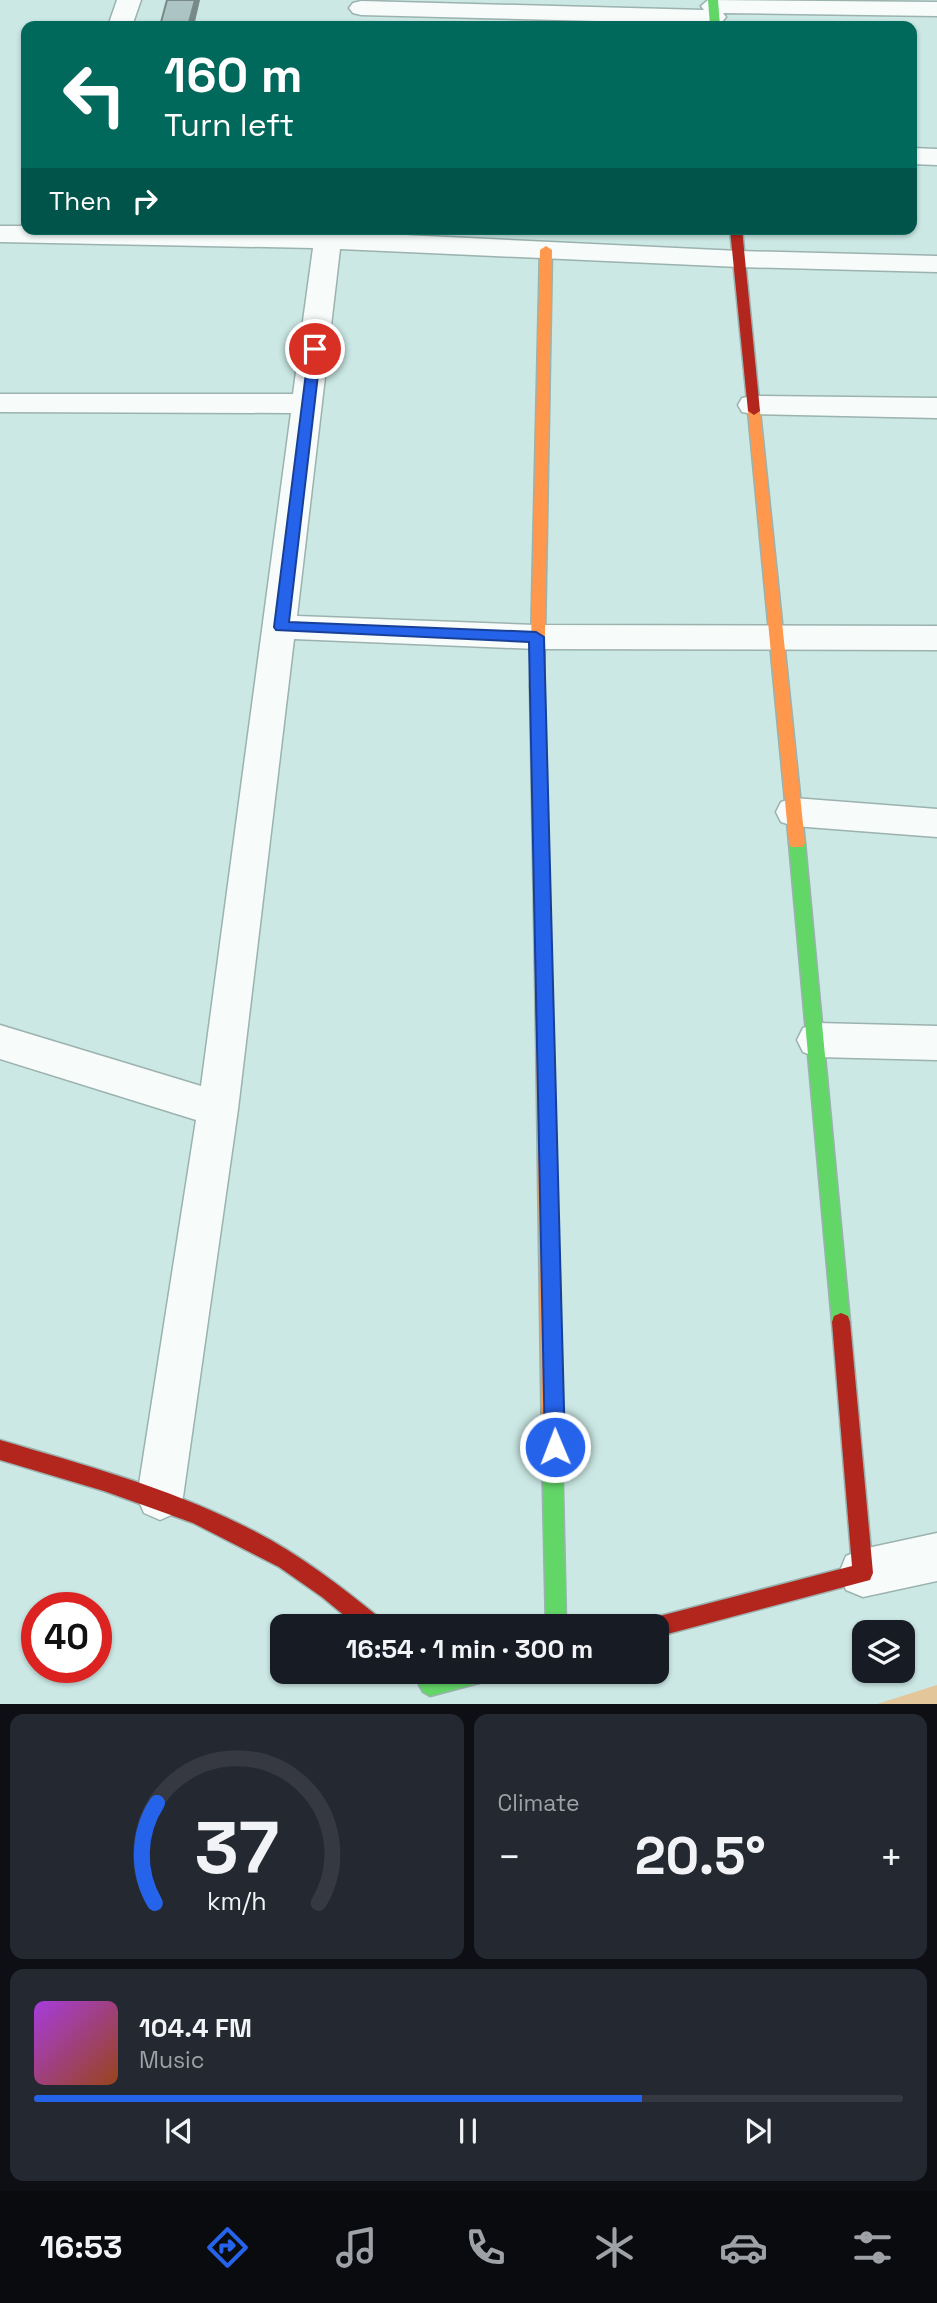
<!DOCTYPE html>
<meta charset="utf-8">
<style>
body{margin:0;font-family:"Space Grotesk",sans-serif;background:#242831;color:#f1f3f6;height:100vh;display:flex;flex-direction:column;font-size:26px;white-space:nowrap}
*{box-sizing:border-box;margin:0}
p{font-size:23px;color:#9ea1a6}
.icon{flex:none;width:38px;height:38px;fill:none;stroke:currentColor;stroke-width:2;stroke-linecap:round;stroke-linejoin:round}
.map{position:relative;height:1704px;overflow:hidden}
.side{display:flex;flex-direction:column;gap:10px;padding:10px;background:#0d0f14;flex:1}
.side>*{flex:none}
.top-card{position:absolute;left:21px;top:21px;width:896px;height:214px;border-radius:14px;box-shadow:0 2px 5px #0004;background:#00695c;color:#fff;overflow:hidden}
.controls{position:absolute;left:852px;top:1620px;display:grid;gap:14px}
.controls a{display:grid;place-items:center;width:63px;height:63px;border-radius:14px;background:#171b24;box-shadow:0 2px 5px #0004;font-size:35px}
.speed{position:absolute;left:21px;top:1592px;display:flex;gap:14px;font-size:35px;font-weight:700;text-align:center}
.speed>*{display:grid;place-content:center;width:91px;height:91px;border-radius:50%;background:#171b24;box-shadow:0 2px 5px #0004;line-height:1}
.speed .limit{border:10px solid #d22;background:#fff;color:#111}
.pin{position:absolute;display:grid;place-items:center;width:60px;height:60px;color:#fff;margin:-30px;border:4px solid #fff;border-radius:50%;box-shadow:0 2px 7px #0007}
.me{position:absolute;width:77px;margin:-38px;rotate:359deg;stroke-linejoin:round;filter:drop-shadow(0 0 5px #0008)}
.turn{display:flex;align-items:center;gap:24px;height:147px;padding:0 28px;font-size:32px}
.turn .icon{width:91px;height:91px;stroke-width:2.5}
.turn b{display:block;font-size:49px;line-height:60px}
.then{display:flex;align-items:center;height:66px;padding:0 28px;background:#0003;gap:14px;font-size:26px}
.big{font-size:52px;font-weight:600;line-height:1.1}
.side .tile{flex:1;display:flex;flex-direction:column;justify-content:center;gap:10px;min-width:0;padding:0 24px;border-radius:14px;background:#242831}
.side .dial{align-items:center;gap:0}
.dial svg{height:182px;overflow:visible;fill:none;stroke:#363941;stroke-width:7;stroke-linecap:round;text-anchor:middle}
.dial text{fill:#f1f3f6;stroke:none}
.song{display:flex;align-items:center;gap:21px}
.cover{width:84px;height:84px;border-radius:10px;background:linear-gradient(135deg,hsl(280 70% 55%),hsl(20 70% 35%))}
.played{height:7px;border-radius:4px;background:linear-gradient(90deg,#2563eb 70%,#363941 70%)}
.keys{display:flex;justify-content:space-around;direction:ltr}
.heat{display:flex;justify-content:space-between;align-items:center;font-size:38px;direction:ltr}
.side .tiles{flex:1;display:grid;gap:10px;grid-template-columns:1fr 1fr}
.tile:last-child{grid-column:span 2}
.trip{position:absolute;left:270px;top:1614px;width:399px;height:70px;border-radius:14px;background:#171b24;box-shadow:0 2px 5px #0004;font-weight:600;line-height:70px;text-align:center}
.dock{display:flex;height:112px;justify-content:space-around;align-items:center;background:#090b0e;color:#9ea1a6}
.dock .icon{width:49px;height:49px}
.dock .selected{color:#2563eb}
.dock b{font-size:32px;color:#f1f3f6}
.map>svg:first-child{display:block}
.green{fill:#e3c69a}
.lines{fill:none;stroke-linecap:round;stroke-linejoin:round}
.street-casing{stroke:#9bb2ae;stroke-width:3}
.fast-casing{stroke:#9bb2ae;stroke-width:3}
.slow-casing{stroke:#9bb2ae;stroke-width:3}
.jam-casing{stroke:#9bb2ae;stroke-width:3}
.street{fill:#f7fcfb;fill-rule:evenodd}
.fast{fill:#63d668;fill-rule:evenodd}
.slow{fill:#ff974d;fill-rule:evenodd}
.jam{fill:#b3261e;fill-rule:evenodd}
.shaded-wall{fill:#788988}
.building{fill:#acc4c3;stroke:#788988;stroke-width:2}
.route{fill:#2563eb;stroke:#184099;stroke-width:2}
</style>
<div class="map">
<svg width="937" height="1705" viewBox="0 0 937 1705">
<rect width="100%" height="100%" fill="#cbe8e4"/>
<polygon class="green" points="937,1685 937,1704 877,1704"/>
<g class="lines">
<defs>
<g id="street">
<polygon points="117,0 141,0 132,26 108,26"/>
<polygon points="708,0 937,2 937,16 723,13 726,17 722,22 714,24 361,15 353,13 349,8 353,3 361,1 704,10 701,6"/>
<polygon points="912,148 937,149 937,165 912,164"/>
<polygon points="0,226 26,226 26,229 343,229 342,232 739,251 937,256 937,272 739,267 340,249 297,616 536,625 937,626 937,650 536,649 294,639 238,1109 183,1497 176,1513 160,1520 144,1513 137,1497 196,1120 0,1059 0,1025 201,1086 291,413 0,412 0,394 293,394 313,248 0,242"/>
<polygon points="753,396 937,398 937,418 753,414 742,412 738,405 742,398"/>
<polygon points="794,798 937,809 937,837 794,826 781,822 776,812 781,802"/>
<polygon points="817,1023 937,1026 937,1060 817,1057 803,1052 797,1040 803,1028"/>
<polygon points="937,1533 937,1581 863,1597 846,1590 839,1573 846,1556 863,1549"/>
</g>
<g id="fast">
<polygon points="708,0 718,0 720,26 710,26"/>
<polygon points="797,837 803,839 805,843 850,1322 848,1328 841,1331 834,1328 832,1322 789,843 791,839"/>
<polygon points="552,1436 559,1438 562,1445 566,1626 546,1626 542,1445 545,1438"/>
<polygon points="442,1671 493,1671 490,1678 483,1682 430,1696 423,1692 419,1685 423,1678"/>
</g>
<g id="slow">
<polygon points="546,246 552,250 544,687 537,692 530,687 540,250"/>
<polygon points="754,407 760,411 805,843 803,847 791,847 789,843 748,411"/>
<polygon points="544,1023 550,1025 552,1030 562,1445 559,1452 552,1454 545,1452 542,1445 536,1030 538,1025"/>
</g>
<g id="jam">
<polygon points="730,229 742,229 760,411 754,415 748,411"/>
<polygon points="537,682 544,687 552,1030 550,1035 544,1037 538,1035 536,1030 530,687"/>
<polygon points="841,1313 848,1316 850,1322 873,1573 870,1580 656,1637 656,1626 646,1626 649,1620 656,1617 852,1566 832,1322 834,1316"/>
<path d="M0,1440C84,1465 170,1488 248,1528C297,1552 339,1585 381,1619L384,1626H357L322,1597L279,1567L193,1523L104,1491L0,1460Z"/>
</g>
</defs>
<use href="#street" class="street-casing"/>
<use href="#fast" class="fast-casing"/>
<use href="#slow" class="slow-casing"/>
<use href="#jam" class="jam-casing"/>
<use href="#street" class="street"/>
<use href="#fast" class="fast"/>
<use href="#slow" class="slow"/>
<use href="#jam" class="jam"/>
</g>
<polygon class="shaded-wall" points="195,0 200,0 194,26 188,26"/>
<g class="building">
<polygon points="167,0 195,0 188,26 160,26"/>
<polygon points="266,25 297,26 266,26"/>
</g>
<polygon class="route" points="315,346 321,349 289,622 536,632 544,637 565,1447 562,1454 555,1456 548,1454 545,1447 529,642 276,630 274,627 309,349"/>
</svg>
<div class="controls">
<a><svg class="icon" aria-label="layers" viewBox="0 0 24 24"><path d="M12 4l9 5-9 5-9-5zM3 14l9 5 9-5"/></svg></a>
</div>
<div class="speed"><div class="limit">40</div></div>
<div class="pin" style="left:315px;top:349px;background:#d93025"><svg class="icon" aria-label="arrive" viewBox="0 0 24 24"><path d="M6 21V4h12l-3 4 3 4H6"/></svg></div>
<svg class="me" style="left:555px;top:1447px" viewBox="-20 -20 40 40"><circle r="17" fill="#2563eb" stroke="#fff" stroke-width="3"/><path d="M0-11L8 9 0 5-8 9z" fill="#fff"/></svg>
<div class="trip">16:54 · 1 min · 300 m</div>
<div class="top-card">
<div class="turn"><svg class="icon" aria-label="left" viewBox="0 0 24 24"><path d="M17 20v-9H6M10 6l-5 5 5 5"/></svg><div><b>160 m</b>Turn left</div></div>
<div class="then">Then<svg class="icon" aria-label="right" viewBox="0 0 24 24"><path d="M7 20v-9h11M14 6l5 5-5 5"/></svg></div>
</div>
</div>
<section class="side">
<div class="tiles">
<div class="tile dial"><svg viewBox="0 0 100 80">
<path d="M14 69A42 42 0 1 1 86 69"/>
<path d="M14 69A42 42 0 0 1 15 25" stroke="#2563eb"/>
<text x="50" y="56" font-size="32" font-weight="700">37</text>
<text x="50" y="72" font-size="11">km/h</text>
</svg></div>
<div class="tile"><p>Climate</p>
<div class="heat"><a>−</a><b class="big">20.5°</b><a>+</a></div>
</div>
<div class="tile">
<div class="song"><i class="cover"></i><div><b>104.4 FM</b><p>Music</p></div></div>
<div class="played"></div>
<div class="keys"><svg class="icon" aria-label="previous" viewBox="0 0 24 24"><path d="M18 5L8 12l10 7zM5 5v14"/></svg><svg class="icon" aria-label="pause" viewBox="0 0 24 24"><path d="M8 5v14M16 5v14"/></svg><svg class="icon" aria-label="next" viewBox="0 0 24 24"><path d="M6 5l10 7-10 7zM19 5v14"/></svg></div>
</div>
</div>
</section>
<nav class="dock">
<b>16:53</b>
<svg class="icon selected" aria-label="directions" viewBox="0 0 24 24"><path d="M12 3l9 9-9 9-9-9zM9 14v-3h6M13 9l2 2-2 2"/></svg>
<svg class="icon" aria-label="music" viewBox="0 0 24 24"><path d="M9 18V5l10-2v13"/><circle cx="6" cy="18" r="3"/><circle cx="16" cy="16" r="3"/></svg>
<svg class="icon" aria-label="phone" viewBox="0 0 24 24"><path d="M5 4h4l2 5-3 2q2 4 5 5l2-3 5 2v4C11 20 4 13 5 4z"/></svg>
<svg class="icon" aria-label="climate" viewBox="0 0 24 24"><path d="M12 3v18M4 7l16 10M4 17L20 7"/></svg>
<svg class="icon" aria-label="car" viewBox="0 0 24 24"><path d="M5 17H2v-5l4-1 3-4h7l3 4 3 1v5h-3M9 17h6M6 11h13"/><circle cx="7" cy="17" r="2"/><circle cx="17" cy="17" r="2"/></svg>
<svg class="icon" aria-label="filters" viewBox="0 0 24 24"><path d="M4 7h16M4 17h16"/><circle cx="9" cy="7" r="2"/><circle cx="15" cy="17" r="2"/></svg>
</nav>
